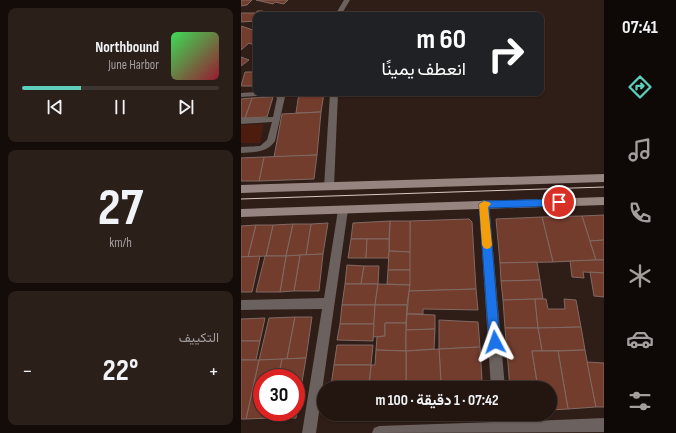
<!DOCTYPE html>
<html lang="ar">
<meta charset="utf-8">
<style>
body{margin:0;font-family:"Sofia Sans Condensed",Vazirmatn,sans-serif;background:#2b1f1a;color:#f1f3f6;direction:rtl;height:100vh;display:flex;flex-direction:column;font-size:15px;white-space:nowrap}
*{box-sizing:border-box;margin:0}
p{font-size:13px;color:#a39f9f}
.icon{flex:none;width:22px;height:22px;fill:none;stroke:currentColor;stroke-width:2;stroke-linecap:round;stroke-linejoin:round}
.map{position:relative;flex:1;overflow:hidden;direction:ltr}
.details{display:flex;flex-direction:column;gap:8px;padding:8px;background:#130c09;width:241px}
.details>*{flex:none}
.hud{position:absolute;left:12px;top:12px;width:291px;height:84px;border-radius:8px;box-shadow:0 1px 3px #0004,0 0 0 1px #403531;direction:rtl;background:#202124;color:#fff;overflow:hidden}
.speed{position:absolute;left:12px;top:369px;display:flex;gap:8px;font-size:20px;font-weight:700;text-align:center}
.speed>*{display:grid;place-content:center;width:52px;height:52px;border-radius:50%;background:#231611;box-shadow:0 1px 3px #0004,0 0 0 1px #403531;line-height:1}
.speed .limit{border:6px solid #d22;background:#fff;color:#111}
.pin{position:absolute;display:grid;place-items:center;width:34px;height:34px;color:#fff;margin:-17px;border:2px solid #fff;border-radius:50%;box-shadow:0 1px 4px #0007}
.me{position:absolute;width:44px;margin:-22px;rotate:356deg;stroke-linejoin:round;filter:drop-shadow(0 0 3px #0008)}
.turn{display:flex;align-items:center;gap:14px;height:84px;padding:0 12px;font-size:18px}
.turn .icon{width:52px;height:52px;stroke-width:2.5}
.turn b{display:block;font-size:28px;line-height:34px}
.big{font-size:30px;font-weight:700;line-height:1.1}
.details .card{flex:1;display:flex;flex-direction:column;justify-content:center;gap:6px;min-width:0;padding:0 14px;border-radius:8px;background:#2b1f1a}
.details .dial{align-items:center;gap:0}
.dial b{font-size:52px;line-height:1}
.song{display:flex;align-items:center;gap:12px}
.cover{width:48px;height:48px;border-radius:6px;background:linear-gradient(135deg,hsl(130 70% 55%),hsl(350 70% 35%))}
.played{height:4px;border-radius:2px;background:linear-gradient(90deg,#5bcebc 30%,#403531 30%)}
.keys{display:flex;justify-content:space-around;direction:ltr}
.heat{display:flex;justify-content:space-between;align-items:center;font-size:22px;direction:ltr}
.trip{position:absolute;left:76px;top:381px;width:240px;height:40px;border-radius:20px;background:#231611;box-shadow:0 1px 3px #0004,0 0 0 1px #403531;font-weight:700;line-height:40px;text-align:center;direction:rtl}
main{display:flex;flex:1;min-height:0}
.tab-bar{display:flex;flex-direction:column;width:72px;justify-content:space-around;align-items:center;background:#0e0907;color:#a39f9f}
.tab-bar .icon{width:28px;height:28px}
.tab-bar .current{color:#5bcebc}
.tab-bar b{font-size:18px;color:#f1f3f6}
.map>svg:first-child{display:block}
.green{fill:#4c1d0f}
.building{fill:#733d2e;stroke:#816a63}
.lines{fill:none;stroke-linecap:round;stroke-linejoin:round}
.service{fill:#6b615e;fill-rule:evenodd}
.minor{fill:#6b615e;fill-rule:evenodd}
.secondary{fill:#95847f;fill-rule:evenodd}
.tram{stroke:#d8cac6;stroke-width:1}
.route{fill:#1a73e8;stroke:#114b97}
.slow{fill:#f59e0b}
</style>
<main>
<nav class="tab-bar">
<b>07:41</b>
<svg class="icon current" aria-label="directions" viewBox="0 0 24 24"><path d="M12 3l9 9-9 9-9-9zM9 14v-3h6M13 9l2 2-2 2"/></svg>
<svg class="icon" aria-label="music" viewBox="0 0 24 24"><path d="M9 18V5l10-2v13"/><circle cx="6" cy="18" r="3"/><circle cx="16" cy="16" r="3"/></svg>
<svg class="icon" aria-label="phone" viewBox="0 0 24 24"><path d="M5 4h4l2 5-3 2q2 4 5 5l2-3 5 2v4C11 20 4 13 5 4z"/></svg>
<svg class="icon" aria-label="climate" viewBox="0 0 24 24"><path d="M12 3v18M4 7l16 10M4 17L20 7"/></svg>
<svg class="icon" aria-label="car" viewBox="0 0 24 24"><path d="M5 17H2v-5l4-1 3-4h7l3 4 3 1v5h-3M9 17h6M6 11h13"/><circle cx="7" cy="17" r="2"/><circle cx="17" cy="17" r="2"/></svg>
<svg class="icon" aria-label="filters" viewBox="0 0 24 24"><path d="M4 7h16M4 17h16"/><circle cx="9" cy="7" r="2"/><circle cx="15" cy="17" r="2"/></svg>
</nav>
<div class="map">
<svg width="363" height="433" viewBox="0 0 363 433">
<rect width="100%" height="100%" fill="#2f1d17"/>
<polygon class="green" points="23,124 19,143 0,143 0,125"/>
<g class="building">
<polygon points="0,0 11,0 6,5 0,6"/>
<polygon points="15,0 47,0 43,4 34,2 32,4"/>
<polygon points="16,11 22,11 21,15 15,15 15,21 0,22 0,13 16,13"/>
<polygon points="0,26 15,31 15,43 13,45 8,43 0,50"/>
<polygon points="0,57 8,60 0,66"/>
<polygon points="4,72 15,72 15,86 0,86"/>
<polygon points="58,93 83,93 80,112 55,113"/>
<polygon points="32,97 26,117 4,118 11,98"/>
<polygon points="11,98 4,118 0,118 0,99"/>
<polygon points="80,112 76,155 33,157 41,114"/>
<polygon points="76,155 73,179 18,181 23,157"/>
<polygon points="23,157 18,181 0,181 0,158"/>
<polygon points="363,215 363,240 349,241 341,216"/>
<polygon points="341,216 355,260 312,262 301,217"/>
<polygon points="301,217 312,262 259,263 255,219"/>
<polygon points="228,219 231,222 235,289 168,291 169,221"/>
<polygon points="149,221 169,221 169,252 148,251"/>
<polygon points="149,221 148,239 110,239 112,223"/>
<polygon points="87,223 82,254 65,255 70,224"/>
<polygon points="52,224 45,256 25,256 32,225"/>
<polygon points="52,224 70,224 65,255 45,256"/>
<polygon points="15,225 7,257 0,257 0,226"/>
<polygon points="15,225 32,225 25,256 7,257"/>
<polygon points="110,239 126,239 125,258 107,258"/>
<polygon points="126,239 148,239 148,258 125,258"/>
<polygon points="363,240 363,260 355,260 349,241"/>
<polygon points="148,251 169,252 169,270 147,270"/>
<polygon points="82,254 78,291 53,291 59,255"/>
<polygon points="59,255 53,291 39,292 45,256"/>
<polygon points="19,256 11,292 0,292 0,257"/>
<polygon points="24,256 45,256 39,292 15,292"/>
<polygon points="355,260 363,260 363,273 342,272 343,278 331,277 329,261"/>
<polygon points="296,262 299,280 260,281 259,263"/>
<polygon points="106,265 123,266 120,284 104,284"/>
<polygon points="123,266 138,266 137,284 120,284"/>
<polygon points="147,270 169,270 169,285 146,284"/>
<polygon points="349,272 363,273 363,297 353,296"/>
<polygon points="299,280 302,299 262,300 260,281"/>
<polygon points="104,284 137,284 134,305 101,305"/>
<polygon points="137,284 169,285 166,305 134,305"/>
<polygon points="235,289 237,310 182,309 182,314 166,314 168,291"/>
<polygon points="294,299 297,328 264,328 262,300"/>
<polygon points="294,299 305,299 307,309 324,309 323,299 335,300 340,327 297,328"/>
<polygon points="101,305 134,305 133,324 99,324"/>
<polygon points="134,305 166,305 165,323 144,323 144,336 132,337"/>
<polygon points="166,314 194,315 194,329 165,330"/>
<polygon points="54,317 46,359 18,360 28,318"/>
<polygon points="54,317 71,317 65,358 46,359"/>
<polygon points="24,318 19,341 0,341 0,319"/>
<polygon points="198,320 237,322 239,347 198,349"/>
<polygon points="144,323 165,323 165,351 135,350 136,337 144,336"/>
<polygon points="99,324 133,324 132,341 96,340"/>
<polygon points="340,327 344,350 301,351 297,328"/>
<polygon points="264,328 297,328 301,351 291,351 297,388 269,388"/>
<polygon points="194,329 193,349 165,351 165,330"/>
<polygon points="0,341 19,341 15,360 0,360"/>
<polygon points="96,345 132,345 130,365 93,365"/>
<polygon points="239,347 241,381 200,382 198,349"/>
<polygon points="198,349 200,382 165,383 165,351"/>
<polygon points="135,350 165,351 165,383 128,385 130,365 134,365"/>
<polygon points="344,350 355,407 327,409 317,351"/>
<polygon points="291,351 317,351 327,409 309,410 309,388 297,388"/>
<polygon points="65,358 55,418 29,418 30,412 55,412 55,378 37,378 41,359"/>
<polygon points="41,359 37,378 21,378 21,412 30,412 29,418 5,419 18,360"/>
<polygon points="0,360 18,360 5,419 0,419"/>
<polygon points="346,362 363,363 363,407 355,407"/>
<polygon points="93,365 130,365 128,385 90,386"/>
<polygon points="241,381 241,388 168,388 168,383"/>
<polygon points="168,383 168,388 124,388 124,385"/>
<polygon points="124,385 124,388 90,388 90,386"/>
<polygon points="86,414 122,414 122,415 86,417"/>
</g>
<g class="lines">
<path class="service" d="M15,92L39,93L44,97L34,141C26,153 13,152 0,153V147L19,146L26,140L31,122L0,124V118L32,117L36,98L33,95L0,97V93Z"/>
<g class="minor">
<polygon points="103,0 109,0 100,15 94,15"/>
<polygon points="89,93 97,93 93,187 91,190 85,190 83,187"/>
<polygon points="243,200 246,201 248,204 264,388 250,388 238,204 240,201"/>
<polygon points="102,206 105,207 107,210 75,433 61,433 81,309 0,310 0,300 83,298 97,210 99,207"/>
<polygon points="252,414 266,414 267,422 363,418 363,432 131,433 133,428 138,426 253,422"/>
</g>
<g class="secondary">
<polygon points="363,174 363,182 0,193 0,185"/>
<polygon points="363,197 363,205 0,217 0,209"/>
</g>
<polyline class="tram" points="0,199 363,187"/>
</g>
<polygon class="route" points="318,199 322,202 318,206 248,208 259,342 258,346 254,348 250,346 248,342 238,204 243,201"/>
<polygon class="slow" points="243,201 248,202 250,204 247,207 251,245 249,248 246,249 243,248 241,245 238,204"/>
</svg>
<div class="speed"><div class="limit">30</div></div>
<div class="pin" style="left:318px;top:202px;background:#d93025"><svg class="icon" aria-label="arrive" viewBox="0 0 24 24"><path d="M6 21V4h12l-3 4 3 4H6"/></svg></div>
<svg class="me" style="left:254px;top:342px" viewBox="-20 -20 40 40"><path d="M0-17L14 15 0 8-14 15z" fill="#1a73e8" stroke="#fff" stroke-width="4"/></svg>
<div class="trip">07:42 · 1 دقيقة · 100 m</div>
<div class="hud">
<div class="turn"><svg class="icon" aria-label="right" viewBox="0 0 24 24"><path d="M7 20v-9h11M14 6l5 5-5 5"/></svg><div><b>60 m</b>انعطف يمينًا</div></div>
</div>
</div>
<section class="details">
<div class="card">
<div class="song"><i class="cover"></i><div><b>Northbound</b><p>June Harbor</p></div></div>
<div class="played"></div>
<div class="keys"><svg class="icon" aria-label="previous" viewBox="0 0 24 24"><path d="M18 5L8 12l10 7zM5 5v14"/></svg><svg class="icon" aria-label="pause" viewBox="0 0 24 24"><path d="M8 5v14M16 5v14"/></svg><svg class="icon" aria-label="next" viewBox="0 0 24 24"><path d="M6 5l10 7-10 7zM19 5v14"/></svg></div>
</div>
<div class="card dial"><b>27</b><p>km/h</p></div>
<div class="card"><p>التكييف</p>
<div class="heat"><a>−</a><b class="big">22°</b><a>+</a></div>
</div>
</section>
</main>
